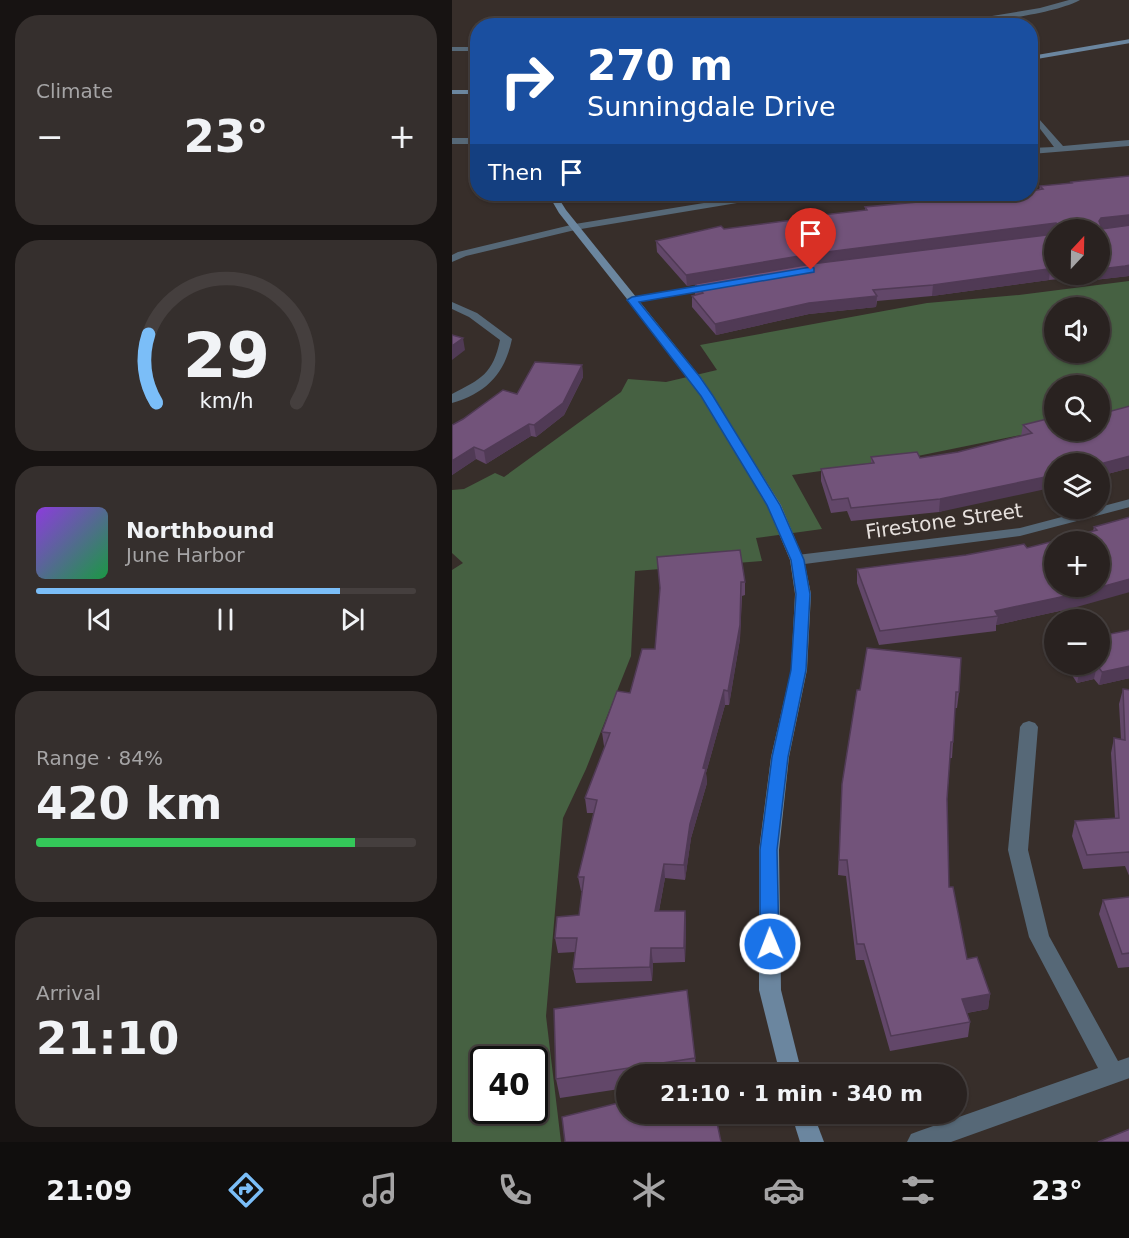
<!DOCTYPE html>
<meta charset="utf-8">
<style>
body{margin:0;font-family:"DejaVu Sans",sans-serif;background:#352f2d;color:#f1f3f6;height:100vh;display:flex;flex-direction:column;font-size:22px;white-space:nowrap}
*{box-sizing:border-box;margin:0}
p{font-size:20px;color:#a5a4a5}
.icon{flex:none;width:33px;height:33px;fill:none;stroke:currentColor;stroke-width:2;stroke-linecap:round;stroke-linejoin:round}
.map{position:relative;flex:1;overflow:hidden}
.side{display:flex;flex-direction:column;gap:15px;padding:15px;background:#171312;width:452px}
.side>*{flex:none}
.hud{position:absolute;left:18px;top:18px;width:568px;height:183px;border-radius:24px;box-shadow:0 2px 4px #0004,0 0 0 2px #453f3e;background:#1a4fa0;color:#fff;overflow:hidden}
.needle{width:39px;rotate:22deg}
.tools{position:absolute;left:592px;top:219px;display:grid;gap:12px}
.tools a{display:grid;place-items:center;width:66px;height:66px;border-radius:50%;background:#292220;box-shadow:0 2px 4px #0004,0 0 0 2px #453f3e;font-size:30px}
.speed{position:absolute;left:18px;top:1046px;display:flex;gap:12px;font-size:30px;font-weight:700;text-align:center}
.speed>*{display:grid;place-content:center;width:78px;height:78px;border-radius:50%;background:#292220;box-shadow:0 2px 4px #0004,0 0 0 2px #453f3e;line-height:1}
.speed .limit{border:3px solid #111;border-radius:9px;background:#fff;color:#111}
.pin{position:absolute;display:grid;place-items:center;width:51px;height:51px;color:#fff;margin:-62px -26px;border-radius:50% 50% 50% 0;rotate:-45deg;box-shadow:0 0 6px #0007}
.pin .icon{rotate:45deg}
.me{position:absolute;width:66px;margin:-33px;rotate:359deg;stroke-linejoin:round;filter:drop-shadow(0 0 4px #0008)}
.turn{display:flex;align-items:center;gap:21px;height:126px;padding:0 18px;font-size:27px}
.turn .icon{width:78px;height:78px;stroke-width:2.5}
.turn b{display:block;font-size:42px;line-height:51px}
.then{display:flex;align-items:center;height:57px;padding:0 18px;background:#0003;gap:12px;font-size:22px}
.big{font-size:45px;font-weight:600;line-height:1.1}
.side .widget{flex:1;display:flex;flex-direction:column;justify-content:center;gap:9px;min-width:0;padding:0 21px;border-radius:24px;background:#352f2d}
.side .dial{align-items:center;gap:0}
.dial svg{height:156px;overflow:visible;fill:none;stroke:#453f3e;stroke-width:7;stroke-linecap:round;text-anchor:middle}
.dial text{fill:#f1f3f6;stroke:none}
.song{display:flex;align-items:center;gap:18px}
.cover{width:72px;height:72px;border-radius:9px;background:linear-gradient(135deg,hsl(270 70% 55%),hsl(140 70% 35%))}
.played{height:6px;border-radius:3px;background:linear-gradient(90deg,#7bbef8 80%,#453f3e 80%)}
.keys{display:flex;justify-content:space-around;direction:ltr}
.heat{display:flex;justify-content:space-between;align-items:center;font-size:33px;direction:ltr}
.charge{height:9px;border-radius:4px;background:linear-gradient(90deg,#34c759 84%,#453f3e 0)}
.trip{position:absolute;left:164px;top:1064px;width:351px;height:60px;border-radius:30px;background:#292220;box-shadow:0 2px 4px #0004,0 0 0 2px #453f3e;font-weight:600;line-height:60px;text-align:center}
.dock{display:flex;height:96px;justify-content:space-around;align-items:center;background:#100e0d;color:#a5a4a5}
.dock .icon{width:42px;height:42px}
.dock .on{color:#7bbef8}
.dock b{font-size:27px;color:#f1f3f6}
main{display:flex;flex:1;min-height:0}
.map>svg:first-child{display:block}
.green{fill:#466142;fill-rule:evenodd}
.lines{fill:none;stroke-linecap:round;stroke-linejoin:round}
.lane{fill:#566877;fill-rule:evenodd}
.street{fill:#566877;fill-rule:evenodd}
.secondary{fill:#6b869f;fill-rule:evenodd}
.wall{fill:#624769;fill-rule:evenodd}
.shaded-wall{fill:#503a55}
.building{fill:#72537a;stroke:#503a55;stroke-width:1.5;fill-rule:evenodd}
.route{fill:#1a73e8;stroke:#114b97;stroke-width:1.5}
.labels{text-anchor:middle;stroke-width:6;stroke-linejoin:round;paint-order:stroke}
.street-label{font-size:20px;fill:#e6e0dd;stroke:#372e2a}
</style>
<main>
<section class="side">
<div class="widget"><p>Climate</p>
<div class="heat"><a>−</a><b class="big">23°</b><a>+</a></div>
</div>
<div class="widget dial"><svg viewBox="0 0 100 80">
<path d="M14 69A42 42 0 1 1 86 69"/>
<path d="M14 69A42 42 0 0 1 10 34" stroke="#7bbef8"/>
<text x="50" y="56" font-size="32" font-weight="700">29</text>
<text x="50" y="72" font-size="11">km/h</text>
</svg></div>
<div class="widget">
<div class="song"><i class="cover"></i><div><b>Northbound</b><p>June Harbor</p></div></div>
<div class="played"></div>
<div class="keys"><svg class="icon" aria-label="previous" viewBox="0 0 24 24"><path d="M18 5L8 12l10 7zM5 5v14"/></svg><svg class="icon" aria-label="pause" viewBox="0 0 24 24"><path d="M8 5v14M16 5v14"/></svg><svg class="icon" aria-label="next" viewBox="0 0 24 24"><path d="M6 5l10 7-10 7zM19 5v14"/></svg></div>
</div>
<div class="widget"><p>Range · 84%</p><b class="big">420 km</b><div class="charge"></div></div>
<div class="widget"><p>Arrival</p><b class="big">21:10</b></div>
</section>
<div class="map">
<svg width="678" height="1142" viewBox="0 0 678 1142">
<rect width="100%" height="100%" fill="#372e2a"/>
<path class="green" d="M677,281V408L648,416V386H603V428L441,461L340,475L370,529L304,538L310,561L183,571L179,656L134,769L111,818L94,1016L109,1142H0V570L11,563L0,553V490L12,489L43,473L52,477L169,392L176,379L214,382L265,370L248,345L475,303L567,295ZM603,308H648V352H603ZM32,1059H82V1110H32Z"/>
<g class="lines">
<polygon class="lane" points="368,19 372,19 374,26 368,26"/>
<g class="street">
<path d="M617,0H628C602,15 511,26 479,26L588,8Z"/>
<rect x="0" y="47" width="26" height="4"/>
<polygon points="579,110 611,146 678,140 678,146 579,154 579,148 602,147 579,117"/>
<rect x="0" y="138" width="26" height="6"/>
<polygon points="307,194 326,194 321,197 123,230 14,256 0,262 0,255 6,252 123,224"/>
<polygon points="263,283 267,284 267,288 180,303 174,300 180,297"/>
<path d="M0,302L25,313L60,339C53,373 35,393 0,403V394C29,379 41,374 48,340L17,317L0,309Z"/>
<polygon points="678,499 678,507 568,536 345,565 338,560 345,555 568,528"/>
<polygon points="577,721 583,723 586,727 576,850 597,936 666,1061 678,1057 678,1078 499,1142 455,1142 459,1134 467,1131 646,1068 577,937 556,850 568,727 571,723"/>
</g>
<g class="secondary">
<polygon points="678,39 678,43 579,60 579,56"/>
<rect x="0" y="90" width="26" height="4"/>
<polygon points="96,194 104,194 114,210 250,379 329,505 352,560 359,594 355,670 337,757 327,850 329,990 350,1074 328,1074 307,990 307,850 319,757 339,670 343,594 338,560 315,505 239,380 107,213"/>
<polygon points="339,1113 361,1113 372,1142 348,1142"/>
</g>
</g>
<g class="wall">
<path d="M678,176V276L642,280L638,276L597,280L480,296L425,301L424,307L357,314L264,335L240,307V296L243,295V284L235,286L205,252L204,241L272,229L370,217V215L413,210V207L587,190L588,186L618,184L619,182ZM603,230H648V274H603Z"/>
<polygon points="130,365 131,377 112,415 84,437 79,436 34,464 24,459 0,475 0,425 65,394"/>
<polygon points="571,425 678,468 648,476 648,464 487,512 399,521 395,511 379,513 369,481 369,469 419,464 419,457 468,458 506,452 569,436"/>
<polygon points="678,517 621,608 544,625 544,631 427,645 405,583 405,569 575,548 641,531 642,527"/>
<polygon points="293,582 293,595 290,596 288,639 277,705 273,705 254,773 255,783 239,838 233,880 213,878 207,911 233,911 234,925 233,962 201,963 200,981 124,983 121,969 123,952 106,953 103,938 127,915 130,891 129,891 126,877 142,813 135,813 133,798 153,747 152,746 150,732 178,693 203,649 208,589"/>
<polygon points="678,630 678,678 647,685 642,679 625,683 613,664 648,664"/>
<polygon points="671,689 678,690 678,878 673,866 631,869 620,836 623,821 663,818 659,753 662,738 669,739 667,704"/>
<polygon points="405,690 507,692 505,708 503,708 501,742 500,758 498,758 495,799 497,887 515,959 538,994 536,1009 515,1013 518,1022 516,1037 438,1051 412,960 404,960 394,876 386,875 390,784"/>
<polygon points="678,897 678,967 666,968 647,914 651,900"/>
<polygon points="243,1058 245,1074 174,1074 174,1088 108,1098 104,1079"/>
</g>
<g class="shaded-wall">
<polygon points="678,215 678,225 648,229 647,221 649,218"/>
<polygon points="604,223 603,234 359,265 235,286 234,275 359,254"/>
<polygon points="678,265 678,276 642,280 643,274 648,274 648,269"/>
<polygon points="598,269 597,280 480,296 481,285"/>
<polygon points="425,296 424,307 357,314 264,335 263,324 357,303"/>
<polygon points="11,338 13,350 0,360 0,346"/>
<polygon points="130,365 131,377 112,415 84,437 82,425"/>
<polygon points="77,424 79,436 34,464 32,451"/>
<polygon points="22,447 24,459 0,475 0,461"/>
<polygon points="678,456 678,468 648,476 648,464"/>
<polygon points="603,475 603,487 487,512 488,499"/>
<polygon points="678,579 678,592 621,608 544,625 546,616 543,611"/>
<polygon points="289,582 288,639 277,705 276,691"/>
<polygon points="645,665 642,679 625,683 628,669"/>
<polygon points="678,666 678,678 647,685 650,672"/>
<polygon points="272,690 273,705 254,773 255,783 239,838 233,880 232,865 238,824 251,768"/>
<polygon points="212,864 213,878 204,926 203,911"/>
<polygon points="233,911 234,925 233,962 232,948"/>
<polygon points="199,948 201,963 200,981 198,967"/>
<polygon points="538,994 536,1009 508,1014 510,999"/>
</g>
<g class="building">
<polygon points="678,176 678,215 649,218 647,221 650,229 678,225 678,265 673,266 648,269 648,230 606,230 607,225 604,223 359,254 234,275 204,241 269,226 272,229 371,216 370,215 415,210 413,207 551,194 579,194 579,191 591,189 588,186 620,183 619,182"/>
<polygon points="603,234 603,268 481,285 421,290 425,296 357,303 263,324 240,296 251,293 243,284 359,264"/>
<polygon points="0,335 11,338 0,346"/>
<polygon points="83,362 130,365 111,403 82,425 77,424 32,451 22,447 0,461 0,425 11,419 51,390 65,394"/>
<polygon points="678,406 678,456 648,464 603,464 603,475 488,499 399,508 396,498 380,500 369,469 422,463 419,457 465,452 468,458 506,452 580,433 571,425 603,417 603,430 648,430 648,414"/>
<path d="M678,517V579L623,594L543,611L546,616L428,631L405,569L514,555L572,544L575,548L645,530L642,527ZM603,542H648V586H603Z"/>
<polygon points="288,550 293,582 289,582 288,625 276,691 272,690 251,768 254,769 238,824 232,865 212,864 203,911 233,911 232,948 199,948 198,967 121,969 125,938 103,938 105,917 127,915 132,877 126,877 145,800 133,798 158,733 150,732 165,691 178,693 190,649 203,649 208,588 205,557"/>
<polygon points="678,630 678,666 650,672 645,665 628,669 624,664 648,664 648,636"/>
<polygon points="415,648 509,658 507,692 504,692 501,742 499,742 495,799 497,887 501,887 515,959 525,957 538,994 510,999 518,1022 439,1036 412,944 405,944 395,860 387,860 390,784 405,690 408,690"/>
<polygon points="671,689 678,690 678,854 677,852 635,855 623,821 667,818 662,738 673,740"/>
<polygon points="678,897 678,953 670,954 651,900"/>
<polygon points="235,990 243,1058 104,1079 102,1009"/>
<polygon points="174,1101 174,1113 263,1113 269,1142 113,1142 110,1117"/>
<polygon points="678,1129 678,1142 646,1142"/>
</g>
<polygon class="route" points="359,267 362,268 362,272 187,302 248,377 261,396 328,505 352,560 358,594 354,670 336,757 325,850 327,944 324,949 318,952 311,949 308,944 308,850 320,757 339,670 344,594 339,560 315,505 249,396 175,300 180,297"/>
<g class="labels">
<g class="street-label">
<text transform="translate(492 521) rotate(-8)" y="7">Firestone Street</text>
</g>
</g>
</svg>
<div class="tools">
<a><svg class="needle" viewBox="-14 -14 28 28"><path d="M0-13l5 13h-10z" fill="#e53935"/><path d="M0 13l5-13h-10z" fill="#a5a4a5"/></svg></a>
<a><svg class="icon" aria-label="sound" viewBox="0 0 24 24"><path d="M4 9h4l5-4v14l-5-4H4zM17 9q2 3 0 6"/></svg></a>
<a><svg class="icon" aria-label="search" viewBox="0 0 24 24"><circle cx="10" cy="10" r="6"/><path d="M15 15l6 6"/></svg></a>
<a><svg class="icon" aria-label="layers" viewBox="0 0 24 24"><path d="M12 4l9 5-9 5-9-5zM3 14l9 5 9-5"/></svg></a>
<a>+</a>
<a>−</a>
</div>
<div class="speed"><div class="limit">40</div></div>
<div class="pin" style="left:359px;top:270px;background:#d93025"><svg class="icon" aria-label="arrive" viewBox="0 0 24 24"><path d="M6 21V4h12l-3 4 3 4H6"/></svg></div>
<svg class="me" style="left:318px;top:944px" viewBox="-20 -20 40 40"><circle r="17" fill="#1a73e8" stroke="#fff" stroke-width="3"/><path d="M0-11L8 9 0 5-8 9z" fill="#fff"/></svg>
<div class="trip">21:10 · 1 min · 340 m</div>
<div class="hud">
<div class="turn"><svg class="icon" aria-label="right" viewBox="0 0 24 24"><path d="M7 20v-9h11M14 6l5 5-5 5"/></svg><div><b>270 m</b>Sunningdale Drive</div></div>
<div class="then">Then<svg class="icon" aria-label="arrive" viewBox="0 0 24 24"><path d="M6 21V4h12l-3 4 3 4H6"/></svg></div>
</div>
</div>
</main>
<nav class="dock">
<b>21:09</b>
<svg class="icon on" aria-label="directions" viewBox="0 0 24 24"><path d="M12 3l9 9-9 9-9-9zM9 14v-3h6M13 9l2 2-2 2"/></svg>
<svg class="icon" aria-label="music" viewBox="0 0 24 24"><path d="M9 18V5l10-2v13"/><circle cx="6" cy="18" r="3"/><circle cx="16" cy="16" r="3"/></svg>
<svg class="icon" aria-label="phone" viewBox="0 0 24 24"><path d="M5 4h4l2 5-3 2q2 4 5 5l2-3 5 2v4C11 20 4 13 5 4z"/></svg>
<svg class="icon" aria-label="climate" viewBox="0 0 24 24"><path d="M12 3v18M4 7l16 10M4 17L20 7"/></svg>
<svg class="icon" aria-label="car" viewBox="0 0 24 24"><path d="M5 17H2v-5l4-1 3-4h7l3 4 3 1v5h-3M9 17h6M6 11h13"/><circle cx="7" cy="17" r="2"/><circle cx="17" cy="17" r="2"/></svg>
<svg class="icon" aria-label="filters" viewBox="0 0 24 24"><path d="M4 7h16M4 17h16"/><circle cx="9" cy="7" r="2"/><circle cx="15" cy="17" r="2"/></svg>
<b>23°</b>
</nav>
